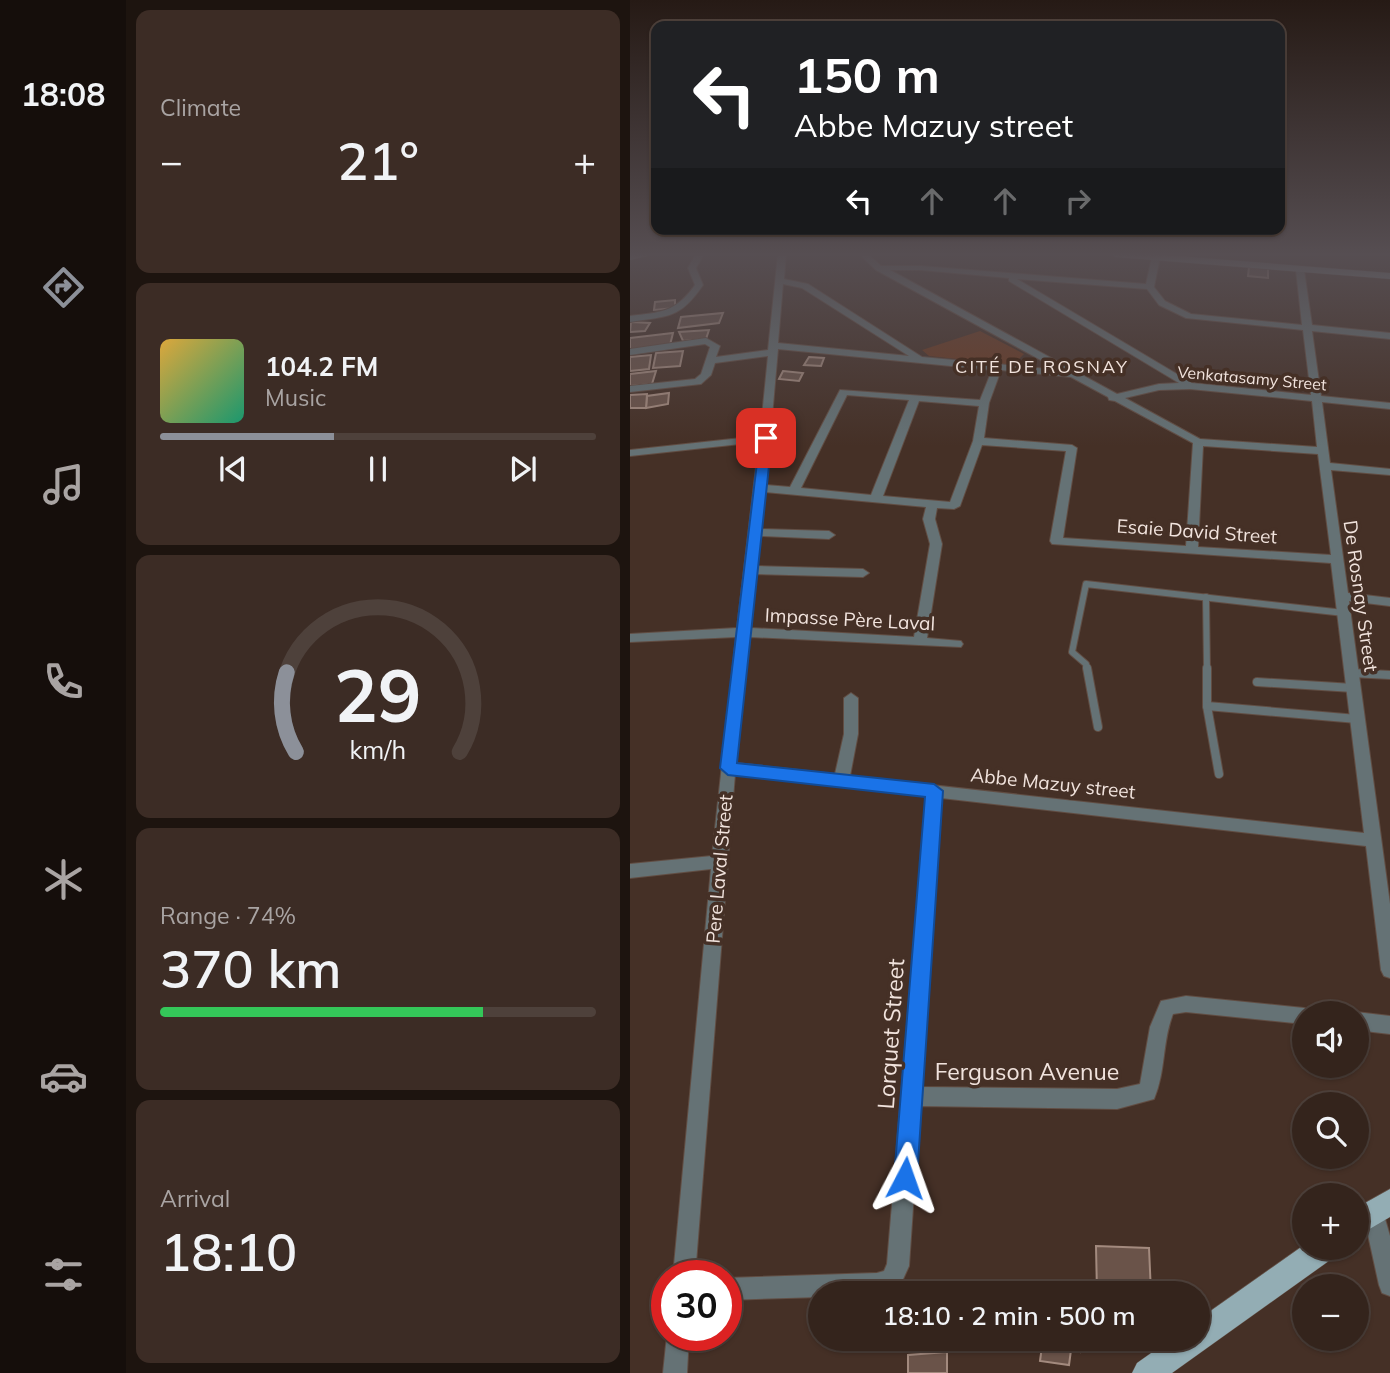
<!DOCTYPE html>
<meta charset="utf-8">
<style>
body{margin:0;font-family:Mulish,sans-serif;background:#3c2c25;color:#f1f3f6;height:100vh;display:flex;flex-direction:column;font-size:26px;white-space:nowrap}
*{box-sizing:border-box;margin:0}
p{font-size:23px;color:#a9a4a3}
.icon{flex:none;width:38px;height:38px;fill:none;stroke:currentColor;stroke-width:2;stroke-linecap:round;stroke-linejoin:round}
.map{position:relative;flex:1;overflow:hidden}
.side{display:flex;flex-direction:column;gap:10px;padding:10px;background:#1d140f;width:504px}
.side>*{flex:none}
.top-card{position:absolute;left:21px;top:21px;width:634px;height:214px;border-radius:14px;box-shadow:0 2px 5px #0004,0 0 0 2px #4e413b;background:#202124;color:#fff;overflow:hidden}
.tools{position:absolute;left:662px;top:1001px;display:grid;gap:14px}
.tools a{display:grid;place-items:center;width:77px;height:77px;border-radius:50%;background:#34241c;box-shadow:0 2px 5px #0004,0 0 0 2px #4e413b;font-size:35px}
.speed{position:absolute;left:21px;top:1260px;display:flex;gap:14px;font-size:35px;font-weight:700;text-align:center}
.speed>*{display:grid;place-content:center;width:91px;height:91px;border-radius:50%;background:#34241c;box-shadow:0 2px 5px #0004,0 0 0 2px #4e413b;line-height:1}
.speed .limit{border:10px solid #d22;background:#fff;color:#111}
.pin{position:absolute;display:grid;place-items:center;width:60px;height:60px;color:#fff;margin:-30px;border-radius:14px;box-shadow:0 4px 10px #0006}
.me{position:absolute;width:77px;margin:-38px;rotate:4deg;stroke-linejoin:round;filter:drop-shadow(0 0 5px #0008)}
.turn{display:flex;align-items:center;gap:24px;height:147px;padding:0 28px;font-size:32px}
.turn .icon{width:91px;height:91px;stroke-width:2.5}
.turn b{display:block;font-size:49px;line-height:60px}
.lanes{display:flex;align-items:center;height:66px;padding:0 28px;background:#0003;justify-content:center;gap:35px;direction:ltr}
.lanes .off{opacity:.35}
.big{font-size:52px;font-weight:600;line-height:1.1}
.side .tile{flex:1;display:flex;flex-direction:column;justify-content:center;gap:10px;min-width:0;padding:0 24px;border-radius:14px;background:#3c2c25}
.side .dial{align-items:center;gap:0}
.dial svg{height:182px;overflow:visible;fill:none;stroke:#4e413b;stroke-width:7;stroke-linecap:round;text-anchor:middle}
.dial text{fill:#f1f3f6;stroke:none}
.song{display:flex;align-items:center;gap:21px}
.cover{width:84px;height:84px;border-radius:10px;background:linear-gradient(135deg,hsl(40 70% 55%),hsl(160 70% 35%))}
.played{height:7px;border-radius:4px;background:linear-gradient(90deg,#8c9099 40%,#4e413b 40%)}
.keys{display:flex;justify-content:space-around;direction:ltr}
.heat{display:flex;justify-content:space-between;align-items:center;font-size:38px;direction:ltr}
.charge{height:10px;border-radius:5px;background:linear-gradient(90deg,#34c759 74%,#4e413b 0)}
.trip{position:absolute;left:178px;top:1281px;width:402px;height:70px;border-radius:35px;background:#34241c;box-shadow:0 2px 5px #0004,0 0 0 2px #4e413b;font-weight:600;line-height:70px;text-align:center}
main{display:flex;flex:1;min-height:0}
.menu{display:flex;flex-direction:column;width:126px;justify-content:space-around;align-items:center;background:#150e0b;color:#a9a4a3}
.menu .icon{width:49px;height:49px}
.menu .active{color:#8c9099}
.menu b{font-size:32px;color:#f1f3f6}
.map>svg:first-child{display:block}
.green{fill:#6c381e}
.building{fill:#6a5349;stroke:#a38a7e;stroke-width:2}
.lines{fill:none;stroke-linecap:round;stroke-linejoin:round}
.service-far1-casing{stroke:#614d43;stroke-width:8}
.service-casing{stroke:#614d43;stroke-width:10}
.minor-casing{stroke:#614d43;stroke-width:2}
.secondary-casing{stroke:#614d43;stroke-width:1}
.primary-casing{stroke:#614d43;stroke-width:1}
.service-far1{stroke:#657275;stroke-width:6}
.service{stroke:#657275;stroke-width:8}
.minor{fill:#657275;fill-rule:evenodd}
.secondary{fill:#7f9399;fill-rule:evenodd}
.primary{fill:#93adb4;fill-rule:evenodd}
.route{fill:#1a73e8;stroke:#114b97;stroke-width:2}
.labels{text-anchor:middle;stroke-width:7;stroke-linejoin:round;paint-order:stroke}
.far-street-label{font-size:16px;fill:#f1e3dd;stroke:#453026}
.far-neighbourhood-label{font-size:18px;letter-spacing:2px;fill:#f1e3dd;stroke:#453026}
.street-label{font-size:19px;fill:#f1e3dd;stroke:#453026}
.near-street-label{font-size:23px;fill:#f1e3dd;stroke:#453026}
</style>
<main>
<nav class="menu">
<b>18:08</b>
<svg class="icon active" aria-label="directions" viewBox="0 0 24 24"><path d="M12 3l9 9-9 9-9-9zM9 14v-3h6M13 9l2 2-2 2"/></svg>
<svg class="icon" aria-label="music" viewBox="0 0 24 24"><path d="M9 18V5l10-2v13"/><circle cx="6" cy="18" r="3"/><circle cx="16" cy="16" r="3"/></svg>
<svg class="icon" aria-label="phone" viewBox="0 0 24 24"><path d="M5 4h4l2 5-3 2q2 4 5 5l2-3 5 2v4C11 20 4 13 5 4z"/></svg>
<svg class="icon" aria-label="climate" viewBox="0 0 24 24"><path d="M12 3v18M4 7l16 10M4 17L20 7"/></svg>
<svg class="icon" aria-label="car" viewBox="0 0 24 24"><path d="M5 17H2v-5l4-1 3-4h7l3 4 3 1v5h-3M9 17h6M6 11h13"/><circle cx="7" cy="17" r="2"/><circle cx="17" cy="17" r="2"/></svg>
<svg class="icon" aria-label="filters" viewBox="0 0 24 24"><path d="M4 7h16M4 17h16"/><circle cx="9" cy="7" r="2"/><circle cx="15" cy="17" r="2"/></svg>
</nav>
<section class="side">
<div class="tile"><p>Climate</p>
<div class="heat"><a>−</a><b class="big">21°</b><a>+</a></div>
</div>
<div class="tile">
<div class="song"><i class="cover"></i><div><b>104.2 FM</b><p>Music</p></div></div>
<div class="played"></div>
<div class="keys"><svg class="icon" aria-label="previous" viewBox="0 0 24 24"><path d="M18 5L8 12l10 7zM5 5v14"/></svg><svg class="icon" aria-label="pause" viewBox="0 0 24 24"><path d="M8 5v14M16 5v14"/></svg><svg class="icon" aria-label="next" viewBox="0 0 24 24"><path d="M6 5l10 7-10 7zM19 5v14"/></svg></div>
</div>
<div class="tile dial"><svg viewBox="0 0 100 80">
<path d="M14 69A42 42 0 1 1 86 69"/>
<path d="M14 69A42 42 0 0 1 10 34" stroke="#8c9099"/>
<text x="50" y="56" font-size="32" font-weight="700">29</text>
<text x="50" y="72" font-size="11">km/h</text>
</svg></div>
<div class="tile"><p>Range · 74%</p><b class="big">370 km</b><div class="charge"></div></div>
<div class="tile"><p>Arrival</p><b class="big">18:10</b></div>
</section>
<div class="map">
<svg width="760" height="1373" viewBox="0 0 760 1373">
<rect width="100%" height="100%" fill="#453026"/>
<polygon class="green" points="350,331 394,354 383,365 299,356 292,350"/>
<g class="building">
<polygon points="619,267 638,268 638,278 618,276"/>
<polygon points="45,300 45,308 24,310 25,302"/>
<polygon points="93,313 89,323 48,328 51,317"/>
<polygon points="1,322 20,323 15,331 0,332"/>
<polygon points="79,330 76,339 53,341 49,332"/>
<polygon points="43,333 40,345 0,351 0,338"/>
<polygon points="53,351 50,366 23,368 26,353"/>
<polygon points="21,355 19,369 0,371 0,357"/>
<polygon points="179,357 194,358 191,366 174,365"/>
<polygon points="26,371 22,384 0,386 0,374"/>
<polygon points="153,371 173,373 169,381 149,379"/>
<polygon points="39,393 38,404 16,408 17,396"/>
<polygon points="17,394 16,408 0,408 0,395"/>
<polygon points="466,1246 519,1248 521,1293 467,1293"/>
<polygon points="413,1339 451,1339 450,1352 441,1350 439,1365 410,1361"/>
<polygon points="317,1352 317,1373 278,1373 278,1355"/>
</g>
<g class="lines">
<defs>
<g id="service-far1">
<polyline points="576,597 577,670"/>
<polyline points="457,670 456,664 442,652 456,584 714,613"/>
</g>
<g id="service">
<polyline points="457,668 468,727"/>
<polyline points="577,668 577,706 589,774"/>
<polyline points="722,673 760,675"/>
<polyline points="627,682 723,688"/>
<polyline points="577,706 727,719"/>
</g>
<g id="minor">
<path d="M66,254H74L66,268L73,285C50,319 38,316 0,322V316C31,312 45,313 65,285L58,268Z"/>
<path d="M148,254H156L154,279L178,284L292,357L429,370L246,270L229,254H238L251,266H291L516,284L522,257L526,255L530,257L524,287L535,301L561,314L672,325L666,270L670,268L674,270L682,325L760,333V339L682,331L691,396L760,403V409L692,402L700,463L760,469V475L701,470L718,593L760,598V606L719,601L760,904V978L754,976L751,970L736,846L311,798L291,1087L487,1089L510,1084L520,1027L531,1001L556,996L674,1008L681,1010L682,1013H674V1024L556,1012L543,1014C532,1042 536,1071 524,1099L487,1109L290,1106L279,1266L269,1288L253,1293H191V1297L96,1300V1278L247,1273L254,1271L257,1264L296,796L105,774L65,1276H43L81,869L0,878V864L82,856L106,637L0,642V634L107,628L129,442L0,456V450L130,436L138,356L85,363L81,375L71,384L0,392V386L65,379L71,374L80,347L75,344L0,355V349L76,338L90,346L86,357L138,350ZM260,270H291L379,278V281L549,383L529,384L487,394ZM387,279L517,289L529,305L556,318L673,330L681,395L562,383ZM153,284L172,288L279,356L148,343ZM148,349L362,370L350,400L210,390L160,487L136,485ZM371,370L441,377L478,397L479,400L485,401L563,443L556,546L433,538L447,448L442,445L354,438L359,403ZM560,389L682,401L687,447L570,439L495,398L529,390ZM217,395L279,400L241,495L171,488ZM289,401L349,406L343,441L320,502L253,496ZM352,445L436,451L420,541L422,544L701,563L734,833L220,776L228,734V698L221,693L214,698V734L205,774L106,763L120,637L331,647L333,644L331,641L297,638L312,544L305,519L307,508L324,509L330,506ZM573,446L688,454L701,555L568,547ZM135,492L296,507L293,519L300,544L284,637L121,628L126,574L233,577L239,573L233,569L127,566L131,536L199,539L205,535L199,531L131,529Z"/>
<polygon points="726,1012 760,1016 760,1034 726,1030 726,1013 724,1013"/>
<polygon points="744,1201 751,1205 760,1236 760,1296 752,1293 749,1285 733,1212 737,1205"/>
<polygon points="37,1335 59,1335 57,1373 33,1373"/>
</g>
<g id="secondary">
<polygon points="0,254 26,254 0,260"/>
<polygon points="480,254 523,254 760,273 760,279 485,257"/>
</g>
<g id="primary">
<polygon points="760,1189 760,1217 726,1237 726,1208"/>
<polygon points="674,1245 674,1248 707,1248 703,1258 542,1373 502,1373 507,1363 541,1339 569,1339 569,1319"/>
</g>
</defs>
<use href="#service-far1" class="service-far1-casing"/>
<use href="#service" class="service-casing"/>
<use href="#minor" class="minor-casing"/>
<use href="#secondary" class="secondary-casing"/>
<use href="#primary" class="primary-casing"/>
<use href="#service-far1" class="service-far1"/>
<use href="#service" class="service"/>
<use href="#minor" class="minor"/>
<use href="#secondary" class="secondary"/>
<use href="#primary" class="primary"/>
</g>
<linearGradient id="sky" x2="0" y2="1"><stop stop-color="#261a15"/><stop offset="0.57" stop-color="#564e52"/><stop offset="1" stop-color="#564e52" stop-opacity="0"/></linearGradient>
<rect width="760" height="446" fill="url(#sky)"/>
<polygon class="route" points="136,435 142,438 107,763 304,784 313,791 287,1178 284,1186 275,1190 267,1186 264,1178 295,797 98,775 90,768 130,438"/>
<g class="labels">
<g class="far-street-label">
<text transform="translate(622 378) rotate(5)" y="6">Venkatasamy Street</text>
</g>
<g class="far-neighbourhood-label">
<text x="412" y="373">CITÉ DE ROSNAY</text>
</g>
<g class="street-label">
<text transform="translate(567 531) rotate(4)" y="7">Esaie David Street</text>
<text transform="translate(731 596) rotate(82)" y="7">De Rosnay Street</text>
<text transform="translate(220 619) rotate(3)" y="7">Impasse Père Laval</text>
<text transform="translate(423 783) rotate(6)" y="7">Abbe Mazuy street</text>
<text transform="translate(89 869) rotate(-85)" y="7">Pere Laval Street</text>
</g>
<g class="near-street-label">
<text transform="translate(261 1034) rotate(-86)" y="8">Lorquet Street</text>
<text x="397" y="1080">Ferguson Avenue</text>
</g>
</g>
</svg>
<div class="tools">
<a><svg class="icon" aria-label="sound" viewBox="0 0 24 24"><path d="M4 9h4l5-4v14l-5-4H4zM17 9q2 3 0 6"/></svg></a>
<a><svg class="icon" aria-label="search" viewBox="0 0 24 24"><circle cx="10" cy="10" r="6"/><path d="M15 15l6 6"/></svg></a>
<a>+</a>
<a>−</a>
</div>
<div class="speed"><div class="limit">30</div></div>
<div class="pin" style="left:136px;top:438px;background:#d93025"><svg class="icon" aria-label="arrive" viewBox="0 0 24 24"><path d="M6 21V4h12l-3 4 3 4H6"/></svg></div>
<svg class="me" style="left:275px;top:1178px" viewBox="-20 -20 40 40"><path d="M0-17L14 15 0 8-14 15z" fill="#1a73e8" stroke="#fff" stroke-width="4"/></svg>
<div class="trip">18:10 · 2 min · 500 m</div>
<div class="top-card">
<div class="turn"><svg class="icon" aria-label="left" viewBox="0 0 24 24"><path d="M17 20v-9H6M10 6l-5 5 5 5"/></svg><div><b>150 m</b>Abbe Mazuy street</div></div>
<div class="lanes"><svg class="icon" aria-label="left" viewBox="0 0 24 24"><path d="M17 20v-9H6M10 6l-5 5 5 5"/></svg><svg class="icon off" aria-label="ahead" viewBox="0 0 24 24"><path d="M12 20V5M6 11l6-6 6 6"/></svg><svg class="icon off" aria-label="ahead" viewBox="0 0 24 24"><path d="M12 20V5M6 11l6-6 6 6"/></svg><svg class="icon off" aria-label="right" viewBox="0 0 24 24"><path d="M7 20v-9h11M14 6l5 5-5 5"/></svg></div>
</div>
</div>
</main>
